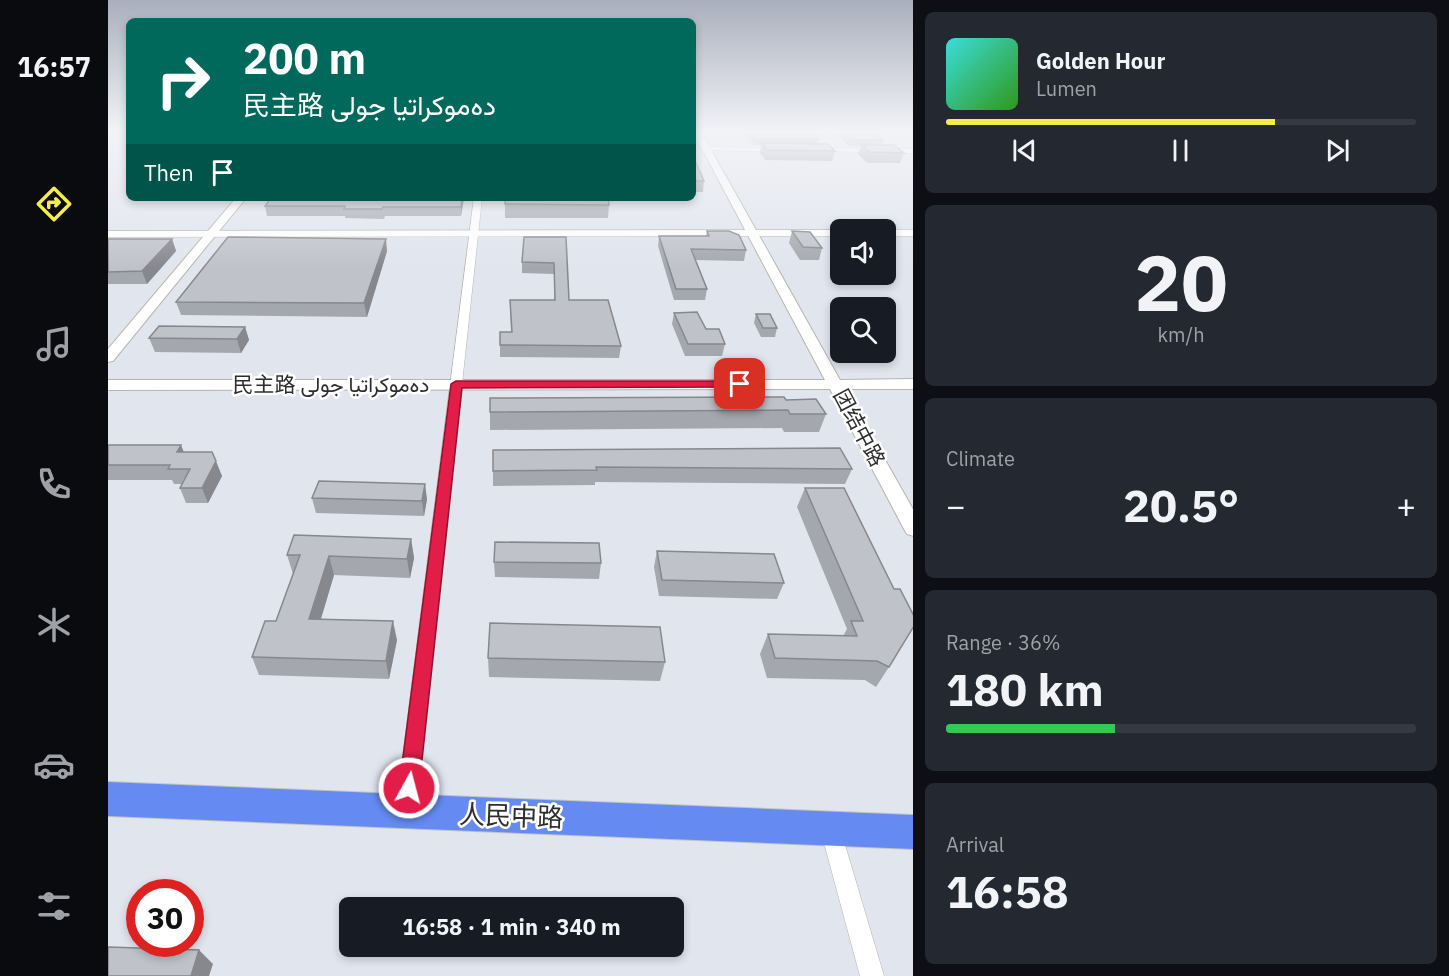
<!DOCTYPE html>
<meta charset="utf-8">
<style>
body{margin:0;font-family:"IBM Plex Sans",Vazirmatn,"Noto Sans SC",sans-serif;background:#242831;color:#f1f3f6;height:100vh;display:flex;flex-direction:column;font-size:22px;white-space:nowrap}
*{box-sizing:border-box;margin:0}
p{font-size:20px;color:#9ea1a6}
.icon{flex:none;width:33px;height:33px;fill:none;stroke:currentColor;stroke-width:2;stroke-linecap:round;stroke-linejoin:round}
.map{position:relative;flex:1;overflow:hidden}
.details{display:flex;flex-direction:column;gap:12px;padding:12px;background:#0d0f14;width:536px}
.details>*{flex:none}
.hud{position:absolute;left:18px;top:18px;width:570px;height:183px;border-radius:9px;box-shadow:0 3px 9px #0003;background:#00695c;color:#fff;overflow:hidden}
.controls{position:absolute;left:722px;top:219px;display:grid;gap:12px}
.controls a{display:grid;place-items:center;width:66px;height:66px;border-radius:9px;background:#171b24;box-shadow:0 3px 9px #0003;font-size:30px}
.speed{position:absolute;left:18px;top:879px;display:flex;gap:12px;font-size:30px;font-weight:700;text-align:center}
.speed>*{display:grid;place-content:center;width:78px;height:78px;border-radius:50%;background:#171b24;box-shadow:0 3px 9px #0003;line-height:1}
.speed .limit{border:9px solid #d22;background:#fff;color:#111}
.pin{position:absolute;display:grid;place-items:center;width:51px;height:51px;color:#fff;margin:-26px;border-radius:12px;box-shadow:0 3px 9px #0006}
.me{position:absolute;width:66px;margin:-33px;rotate:7deg;stroke-linejoin:round;filter:drop-shadow(0 0 4px #0008)}
.turn{display:flex;align-items:center;gap:21px;height:126px;padding:0 18px;font-size:27px}
.turn .icon{width:78px;height:78px;stroke-width:2.5}
.turn b{display:block;font-size:42px;line-height:51px}
.then{display:flex;align-items:center;height:57px;padding:0 18px;background:#0003;gap:12px;font-size:22px}
.big{font-size:45px;font-weight:800;line-height:1.1}
.details .widget{flex:1;display:flex;flex-direction:column;justify-content:center;gap:9px;min-width:0;padding:0 21px;border-radius:9px;background:#242831}
.details .dial{align-items:center;gap:0}
.dial b{font-size:78px;line-height:1}
.song{display:flex;align-items:center;gap:18px}
.cover{width:72px;height:72px;border-radius:9px;background:linear-gradient(135deg,hsl(180 70% 55%),hsl(110 70% 35%))}
.played{height:6px;border-radius:3px;background:linear-gradient(90deg,#f4ec49 70%,#363941 70%)}
.keys{display:flex;justify-content:space-around;direction:ltr}
.heat{display:flex;justify-content:space-between;align-items:center;font-size:33px;direction:ltr}
.charge{height:9px;border-radius:4px;background:linear-gradient(90deg,#34c759 36%,#363941 0)}
.trip{position:absolute;left:231px;top:897px;width:345px;height:60px;border-radius:9px;background:#171b24;box-shadow:0 3px 9px #0003;font-weight:800;line-height:60px;text-align:center}
main{display:flex;flex:1;min-height:0}
.menu{display:flex;flex-direction:column;width:108px;justify-content:space-around;align-items:center;background:#090b0e;color:#9ea1a6}
.menu .icon{width:42px;height:42px}
.menu .current{color:#f4ec49}
.menu b{font-size:27px;color:#f1f3f6}
.map>svg:first-child{display:block}
.lines{fill:none;stroke-linecap:round;stroke-linejoin:round}
.minor-casing{stroke:#b5b5aa;stroke-width:1}
.tertiary-casing{stroke:#b5b5aa;stroke-width:2}
.secondary-casing{stroke:#b5b5aa;stroke-width:1}
.trunk-casing{stroke:#c4c4c4;stroke-width:2}
.minor{fill:#fff;fill-rule:evenodd}
.tertiary{fill:#fff;fill-rule:evenodd}
.secondary{fill:#fff;fill-rule:evenodd}
.trunk{fill:#658bf2;fill-rule:evenodd}
.wall{fill:#a5a7ae}
.shaded-wall{fill:#86888d}
.building{fill:#c0c2ca;stroke:#86888d;stroke-width:1.5}
.route{fill:#e11d48;stroke:#92132f;stroke-width:1.5}
.labels{text-anchor:middle;stroke-width:5;stroke-linejoin:round;paint-order:stroke}
.street-label{font-size:21px;fill:#2e2e2e;stroke:#fff}
.near-street-label{font-size:26px;fill:#2e2e2e;stroke:#fff}
</style>
<main>
<nav class="menu">
<b>16:57</b>
<svg class="icon current" aria-label="directions" viewBox="0 0 24 24"><path d="M12 3l9 9-9 9-9-9zM9 14v-3h6M13 9l2 2-2 2"/></svg>
<svg class="icon" aria-label="music" viewBox="0 0 24 24"><path d="M9 18V5l10-2v13"/><circle cx="6" cy="18" r="3"/><circle cx="16" cy="16" r="3"/></svg>
<svg class="icon" aria-label="phone" viewBox="0 0 24 24"><path d="M5 4h4l2 5-3 2q2 4 5 5l2-3 5 2v4C11 20 4 13 5 4z"/></svg>
<svg class="icon" aria-label="climate" viewBox="0 0 24 24"><path d="M12 3v18M4 7l16 10M4 17L20 7"/></svg>
<svg class="icon" aria-label="car" viewBox="0 0 24 24"><path d="M5 17H2v-5l4-1 3-4h7l3 4 3 1v5h-3M9 17h6M6 11h13"/><circle cx="7" cy="17" r="2"/><circle cx="17" cy="17" r="2"/></svg>
<svg class="icon" aria-label="filters" viewBox="0 0 24 24"><path d="M4 7h16M4 17h16"/><circle cx="9" cy="7" r="2"/><circle cx="15" cy="17" r="2"/></svg>
</nav>
<div class="map">
<svg width="806" height="976" viewBox="0 0 806 976">
<rect width="100%" height="100%" fill="#e1e5ee"/>
<g class="lines">
<defs>
<g id="minor">
<polygon points="599,147 668,148 671,150 668,152 597,150"/>
<polygon points="709,148 806,149 806,153 707,151"/>
<polygon points="366,198 374,198 308,811 305,818 298,821 291,818 288,811"/>
<polygon points="722,818 729,821 732,828 776,976 752,976 712,828 715,821"/>
</g>
<g id="tertiary">
<polygon points="585,132 593,132 732,380 806,379 806,389 737,389 806,511 806,536 799,534 796,529 722,389 0,390 0,380 717,380"/>
<polygon points="128,198 138,198 5,361 0,362 0,349"/>
</g>
<g id="secondary">
<polygon points="732,230 732,236 0,237 0,231"/>
<rect x="777" y="230" width="29" height="6"/>
</g>
<polygon id="trunk" points="0,782 806,815 806,849 0,816"/>
</defs>
<use href="#minor" class="minor-casing"/>
<use href="#tertiary" class="tertiary-casing"/>
<use href="#secondary" class="secondary-casing"/>
<use href="#trunk" class="trunk-casing"/>
<use href="#minor" class="minor"/>
<use href="#tertiary" class="tertiary"/>
<use href="#secondary" class="secondary"/>
<use href="#trunk" class="trunk"/>
</g>
<g class="wall">
<polygon points="635,132 704,132 711,139 710,144 727,151 724,161 657,160 652,153 653,145 646,145"/>
<polygon points="726,132 765,132 775,140 774,145 796,153 792,163 759,163 750,154 753,146 741,146"/>
<polygon points="585,156 596,181 595,192 585,192"/>
<polygon points="163,198 356,198 353,216 277,216 276,219 237,218 237,216 159,216 157,206"/>
<polygon points="397,198 501,205 500,218 397,218"/>
<polygon points="599,231 638,250 636,261 587,260 599,289 597,300 566,300 550,246 551,236 598,236"/>
<polygon points="684,231 714,248 711,260 692,260 681,243"/>
<polygon points="458,237 461,300 513,346 511,358 392,357 392,332 403,332 402,300 446,300 446,274 414,273 414,262"/>
<polygon points="0,239 64,239 68,251 39,284 0,284"/>
<polygon points="279,251 259,317 73,315 68,302"/>
<polygon points="566,313 598,329 617,344 614,356 577,356 564,324"/>
<polygon points="648,314 669,328 667,337 653,337 646,323"/>
<polygon points="137,327 141,340 133,353 47,352 41,338"/>
<polygon points="678,400 718,414 711,432 676,432 674,428 382,430 382,412"/>
<polygon points="0,445 76,452 114,476 100,503 78,503 72,488 74,484 66,484 64,480 0,480"/>
<polygon points="385,450 744,469 737,484 487,482 487,485 385,486"/>
<polygon points="697,488 781,667 768,687 757,680 659,678 652,654 660,634 735,636 739,629 689,507"/>
<polygon points="204,498 319,499 316,516 208,513"/>
<polygon points="303,539 306,558 302,578 226,575 213,619 289,640 281,679 151,675 144,657 168,621 185,574 179,555"/>
<polygon points="549,551 676,583 669,599 551,596 546,567"/>
<polygon points="386,562 493,563 491,579 387,577"/>
<polygon points="380,658 557,662 552,681 381,677"/>
</g>
<g class="shaded-wall">
<polygon points="354,198 356,198 353,216 353,207"/>
<polygon points="64,239 68,251 39,284 34,271"/>
<polygon points="278,239 279,251 259,317 256,303"/>
<polygon points="137,327 141,340 133,353 129,339"/>
<polygon points="73,445 79,460 69,452"/>
<polygon points="108,461 114,476 100,503 94,488"/>
<polygon points="317,484 319,499 316,516 314,501"/>
<polygon points="303,539 306,558 302,578 299,559"/>
<polygon points="221,556 226,575 207,638 201,619"/>
<polygon points="285,621 289,640 281,679 278,661"/>
<polygon points="91,950 105,964 101,976 83,976"/>
</g>
<g class="building">
<polygon points="642,132 704,132 711,139 647,139"/>
<polygon points="735,132 765,132 775,140 743,140"/>
<polygon points="654,143 720,144 727,151 659,150"/>
<polygon points="754,145 786,145 796,153 762,152"/>
<polygon points="585,156 596,181 585,181"/>
<polygon points="163,198 354,198 353,207 275,207 274,209 236,209 237,206 157,206"/>
<polygon points="397,198 500,198 501,205 397,204"/>
<polygon points="599,231 621,231 631,235 638,250 583,249 599,289 568,289 551,236 601,236"/>
<polygon points="684,231 702,232 714,248 695,247"/>
<polygon points="120,237 278,239 256,303 68,302"/>
<polygon points="416,237 458,237 461,300 500,300 513,346 392,345 392,332 404,332 402,300 447,300 446,263 414,262"/>
<polygon points="0,239 64,239 34,271 0,272"/>
<polygon points="589,312 598,329 611,329 617,344 580,344 566,313"/>
<polygon points="648,314 662,314 669,328 655,328"/>
<polygon points="51,326 137,327 129,339 41,338"/>
<polygon points="676,397 678,400 708,399 718,414 682,414 680,410 382,412 382,398"/>
<polygon points="0,445 73,445 69,452 104,452 108,461 94,488 72,488 82,469 60,469 62,465 0,465"/>
<polygon points="732,448 744,469 488,467 489,470 385,471 385,450"/>
<polygon points="211,481 317,484 314,501 204,498"/>
<polygon points="697,488 736,488 786,589 792,589 806,616 806,626 781,667 769,661 667,658 660,634 749,636 743,621 755,621"/>
<polygon points="186,535 303,539 299,559 221,556 201,619 285,621 278,661 144,657 157,621 168,621 192,555 179,555"/>
<polygon points="387,542 491,543 493,563 386,562"/>
<polygon points="549,551 666,554 676,583 554,580"/>
<polygon points="382,623 552,627 557,662 380,658"/>
<polygon points="0,947 91,950 83,976 0,976"/>
</g>
<linearGradient id="sky" x2="0" y2="1"><stop stop-color="#a9afbc"/><stop offset="0.49" stop-color="#f2f3f7"/><stop offset="1" stop-color="#f2f3f7" stop-opacity="0"/></linearGradient>
<rect width="806" height="268" fill="url(#sky)"/>
<polygon class="route" points="348,381 632,381 638,384 632,387 354,388 311,788 308,795 301,797 294,795 291,788 343,384"/>
<g class="labels">
<g class="street-label">
<text x="223" y="392">民主路 دەموكراتيا جولى</text>
<text transform="translate(751 428) rotate(62)" y="7">团结中路</text>
</g>
<g class="near-street-label">
<text transform="translate(403 816) rotate(2)" y="9">人民中路</text>
</g>
</g>
</svg>
<div class="controls">
<a><svg class="icon" aria-label="sound" viewBox="0 0 24 24"><path d="M4 9h4l5-4v14l-5-4H4zM17 9q2 3 0 6"/></svg></a>
<a><svg class="icon" aria-label="search" viewBox="0 0 24 24"><circle cx="10" cy="10" r="6"/><path d="M15 15l6 6"/></svg></a>
</div>
<div class="speed"><div class="limit">30</div></div>
<div class="pin" style="left:632px;top:384px;background:#d93025"><svg class="icon" aria-label="arrive" viewBox="0 0 24 24"><path d="M6 21V4h12l-3 4 3 4H6"/></svg></div>
<svg class="me" style="left:301px;top:788px" viewBox="-20 -20 40 40"><circle r="17" fill="#e11d48" stroke="#fff" stroke-width="3"/><path d="M0-11L8 9 0 5-8 9z" fill="#fff"/></svg>
<div class="trip">16:58 · 1 min · 340 m</div>
<div class="hud">
<div class="turn"><svg class="icon" aria-label="right" viewBox="0 0 24 24"><path d="M7 20v-9h11M14 6l5 5-5 5"/></svg><div><b>200 m</b>民主路 دەموكراتيا جولى</div></div>
<div class="then">Then<svg class="icon" aria-label="arrive" viewBox="0 0 24 24"><path d="M6 21V4h12l-3 4 3 4H6"/></svg></div>
</div>
</div>
<section class="details">
<div class="widget">
<div class="song"><i class="cover"></i><div><b>Golden Hour</b><p>Lumen</p></div></div>
<div class="played"></div>
<div class="keys"><svg class="icon" aria-label="previous" viewBox="0 0 24 24"><path d="M18 5L8 12l10 7zM5 5v14"/></svg><svg class="icon" aria-label="pause" viewBox="0 0 24 24"><path d="M8 5v14M16 5v14"/></svg><svg class="icon" aria-label="next" viewBox="0 0 24 24"><path d="M6 5l10 7-10 7zM19 5v14"/></svg></div>
</div>
<div class="widget dial"><b>20</b><p>km/h</p></div>
<div class="widget"><p>Climate</p>
<div class="heat"><a>−</a><b class="big">20.5°</b><a>+</a></div>
</div>
<div class="widget"><p>Range · 36%</p><b class="big">180 km</b><div class="charge"></div></div>
<div class="widget"><p>Arrival</p><b class="big">16:58</b></div>
</section>
</main>
